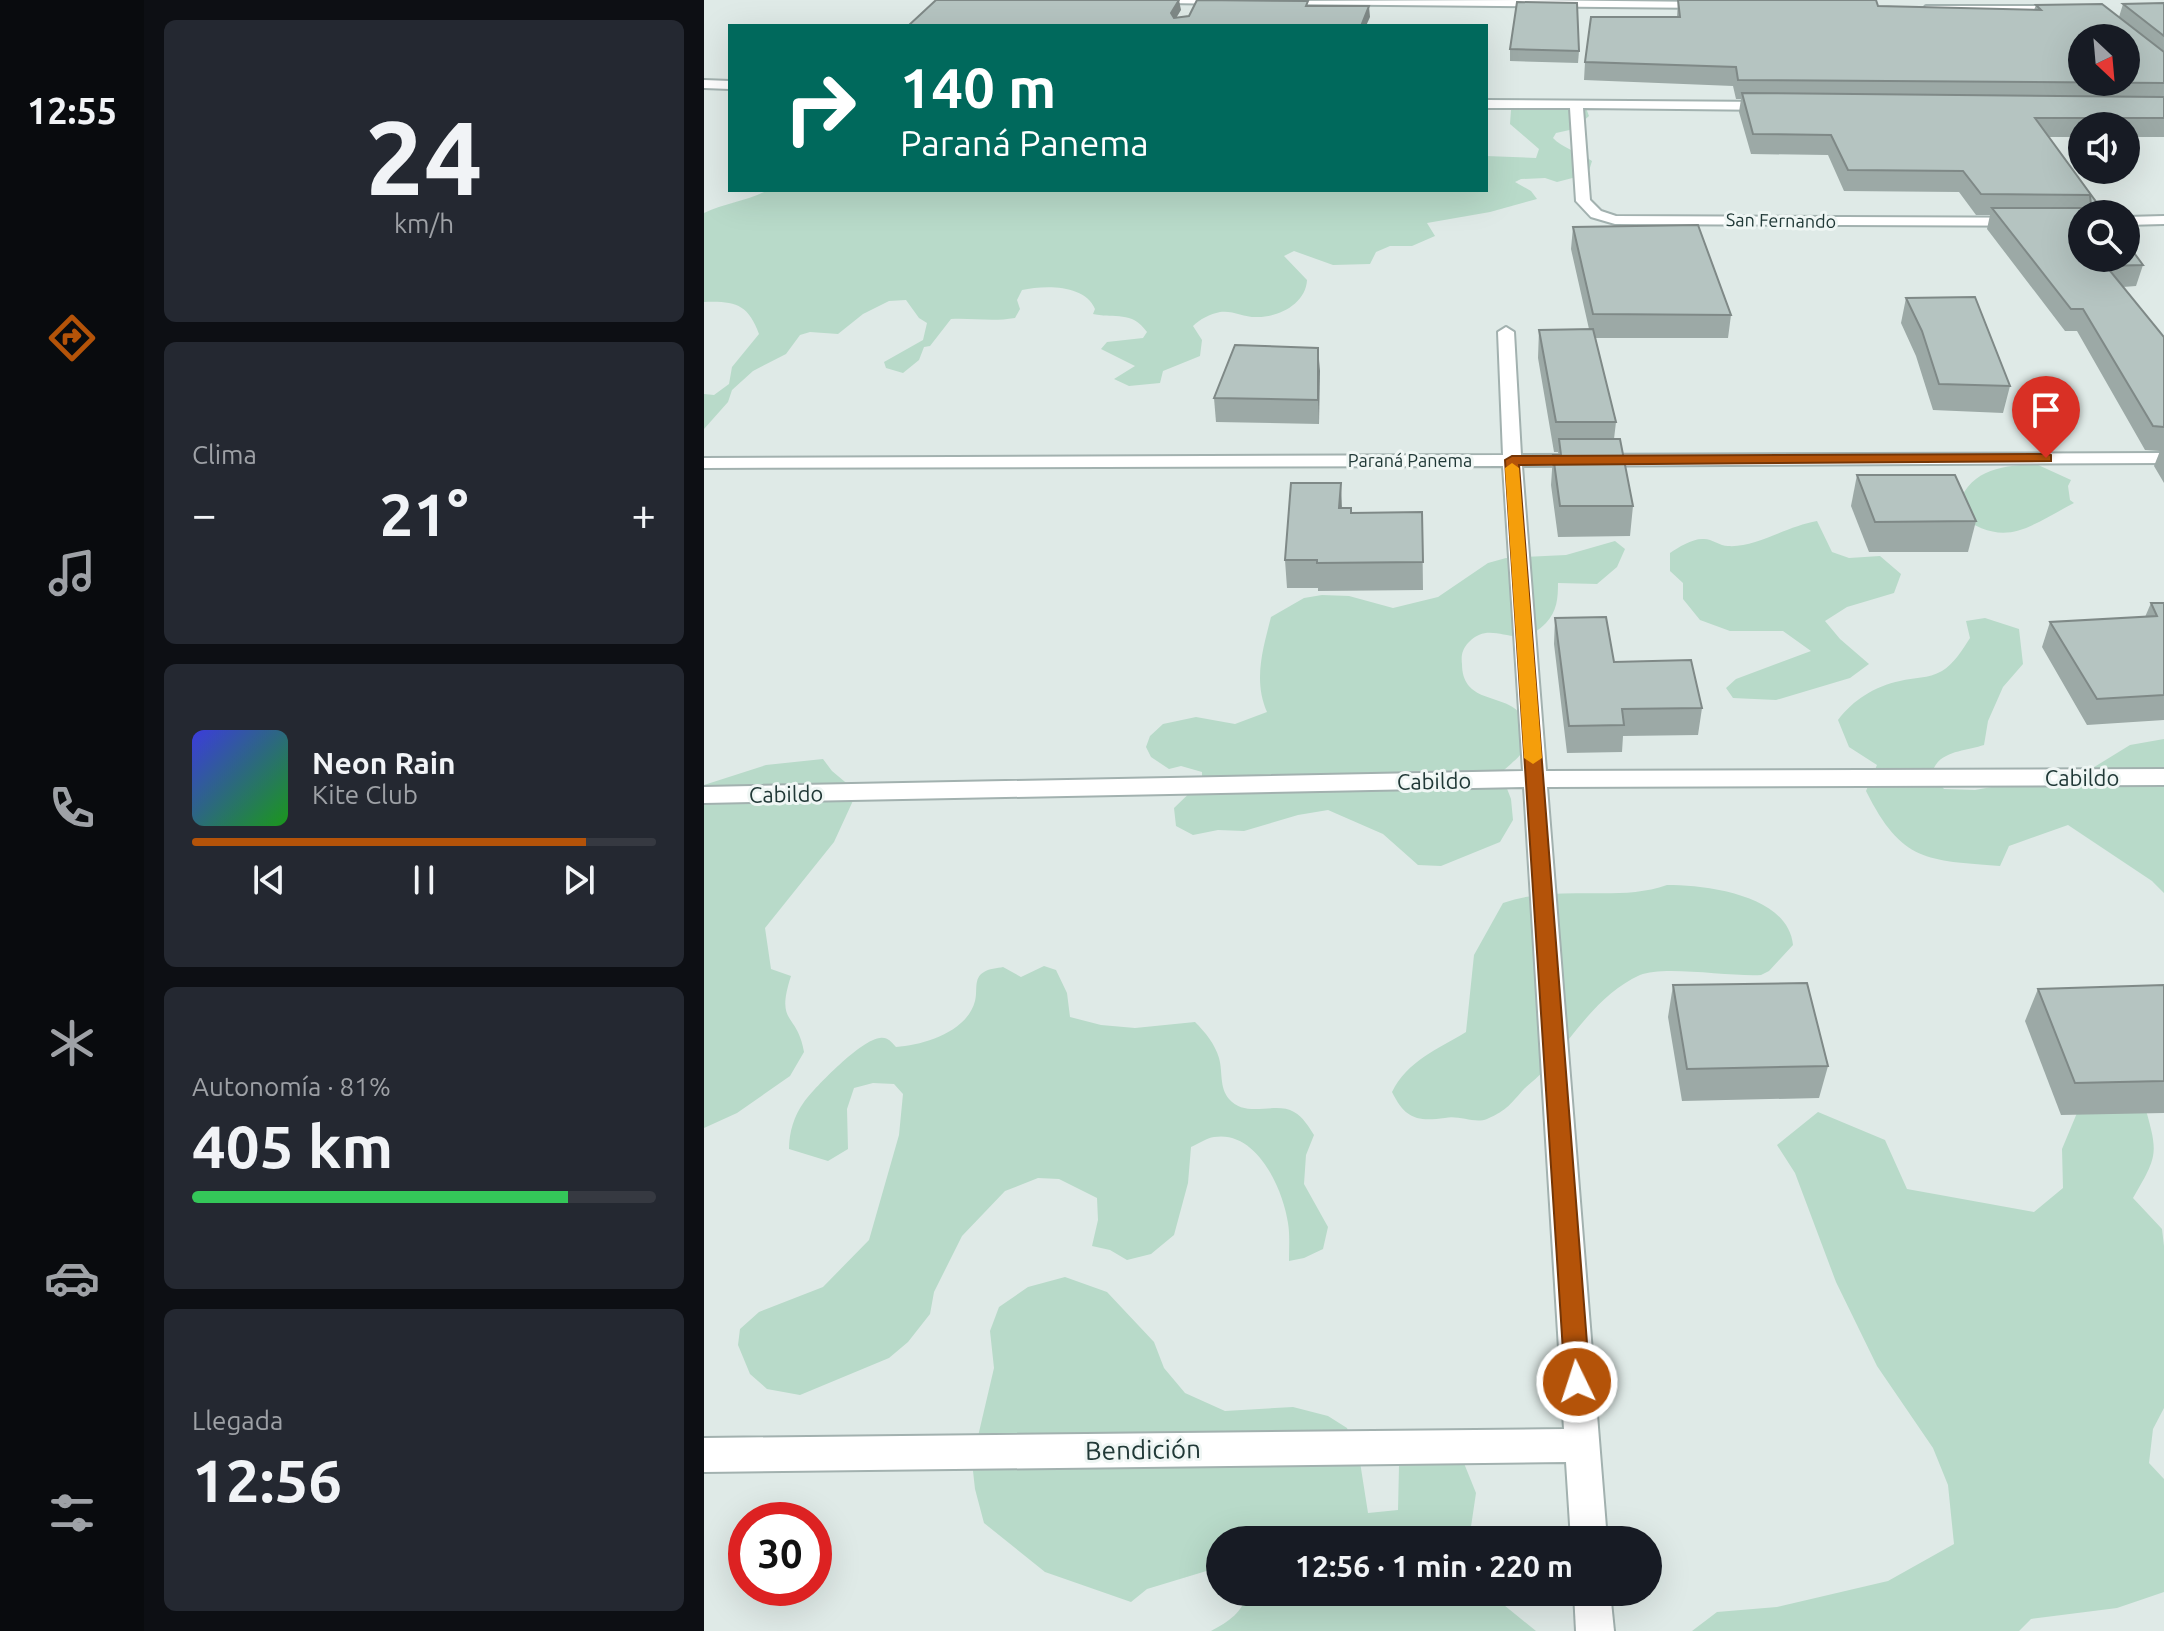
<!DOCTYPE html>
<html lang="es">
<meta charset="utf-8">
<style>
body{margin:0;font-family:Ubuntu,sans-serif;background:#242831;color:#f1f3f6;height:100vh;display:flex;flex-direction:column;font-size:30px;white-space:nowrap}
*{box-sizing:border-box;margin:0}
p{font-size:26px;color:#9ea1a6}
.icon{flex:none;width:44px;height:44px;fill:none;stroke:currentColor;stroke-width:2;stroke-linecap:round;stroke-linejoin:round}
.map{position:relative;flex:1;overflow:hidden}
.drawer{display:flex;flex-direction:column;gap:20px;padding:20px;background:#0d0f14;width:560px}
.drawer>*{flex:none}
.top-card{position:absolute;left:24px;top:24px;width:760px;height:168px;border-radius:0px;box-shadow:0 8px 32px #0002;background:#00695c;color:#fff;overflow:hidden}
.needle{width:52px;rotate:154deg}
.tools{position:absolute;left:1364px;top:24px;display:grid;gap:16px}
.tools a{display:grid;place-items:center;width:72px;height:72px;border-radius:50%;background:#171b24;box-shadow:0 8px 32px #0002;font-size:40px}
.speed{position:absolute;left:24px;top:1502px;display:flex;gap:16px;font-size:40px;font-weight:700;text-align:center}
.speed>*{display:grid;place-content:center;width:104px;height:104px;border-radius:50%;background:#171b24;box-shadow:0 8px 32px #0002;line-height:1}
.speed .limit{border:12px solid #d22;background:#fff;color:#111}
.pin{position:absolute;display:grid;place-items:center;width:68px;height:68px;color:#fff;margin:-82px -34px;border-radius:50% 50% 50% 0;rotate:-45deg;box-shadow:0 0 8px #0007}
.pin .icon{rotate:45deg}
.me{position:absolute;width:88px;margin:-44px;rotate:356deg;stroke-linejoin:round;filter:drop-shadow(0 0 6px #0008)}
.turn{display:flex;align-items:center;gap:28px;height:168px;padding:0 40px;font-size:36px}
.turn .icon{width:104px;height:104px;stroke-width:2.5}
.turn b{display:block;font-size:56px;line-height:68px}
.big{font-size:60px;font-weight:700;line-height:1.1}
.drawer .card{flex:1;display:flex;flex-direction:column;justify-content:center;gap:12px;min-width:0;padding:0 28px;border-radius:12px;background:#242831}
.drawer .dial{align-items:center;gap:0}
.dial b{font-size:104px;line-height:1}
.song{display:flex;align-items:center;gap:24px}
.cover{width:96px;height:96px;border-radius:12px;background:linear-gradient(135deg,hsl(240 70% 55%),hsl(120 70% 35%))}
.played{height:8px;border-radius:4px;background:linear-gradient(90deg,#b45309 85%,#363941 85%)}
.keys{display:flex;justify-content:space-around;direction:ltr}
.heat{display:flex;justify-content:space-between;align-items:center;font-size:44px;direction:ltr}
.charge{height:12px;border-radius:6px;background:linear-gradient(90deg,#34c759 81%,#363941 0)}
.trip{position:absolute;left:502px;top:1526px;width:456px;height:80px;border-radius:40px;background:#171b24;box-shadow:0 8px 32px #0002;font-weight:700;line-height:80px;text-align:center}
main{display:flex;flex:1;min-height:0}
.menu{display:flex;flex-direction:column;width:144px;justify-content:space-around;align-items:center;background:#090b0e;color:#9ea1a6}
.menu .icon{width:56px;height:56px}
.menu .selected{color:#b45309}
.menu b{font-size:36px;color:#f1f3f6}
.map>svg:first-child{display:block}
.green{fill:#b8dac9}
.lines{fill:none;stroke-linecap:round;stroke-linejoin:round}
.minor-casing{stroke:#a2b1af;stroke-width:4}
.minor{fill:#fff;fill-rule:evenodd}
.wall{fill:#9ca9a6}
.shaded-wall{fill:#7f8987}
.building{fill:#b5c4c1;stroke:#7f8987;stroke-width:2;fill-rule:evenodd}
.route{fill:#b45309;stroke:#753606;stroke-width:2}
.slow{fill:#f59e0b}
.labels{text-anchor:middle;stroke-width:6;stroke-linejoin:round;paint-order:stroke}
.far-street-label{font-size:18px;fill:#213937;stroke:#eff6f4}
.street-label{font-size:22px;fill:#213937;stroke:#eff6f4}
.near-street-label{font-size:26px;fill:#213937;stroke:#eff6f4}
</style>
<main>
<nav class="menu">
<b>12:55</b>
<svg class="icon selected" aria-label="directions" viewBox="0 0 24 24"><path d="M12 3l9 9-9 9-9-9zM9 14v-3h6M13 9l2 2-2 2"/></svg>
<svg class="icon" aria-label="music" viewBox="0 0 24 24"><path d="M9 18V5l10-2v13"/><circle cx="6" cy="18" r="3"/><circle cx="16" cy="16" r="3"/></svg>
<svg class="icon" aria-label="phone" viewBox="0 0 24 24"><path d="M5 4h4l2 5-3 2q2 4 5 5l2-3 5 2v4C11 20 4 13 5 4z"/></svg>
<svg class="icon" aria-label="climate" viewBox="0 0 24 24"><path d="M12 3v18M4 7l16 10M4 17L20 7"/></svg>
<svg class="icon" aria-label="car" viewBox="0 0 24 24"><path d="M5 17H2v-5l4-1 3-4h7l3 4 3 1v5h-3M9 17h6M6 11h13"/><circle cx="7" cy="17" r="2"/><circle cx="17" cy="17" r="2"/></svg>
<svg class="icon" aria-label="filters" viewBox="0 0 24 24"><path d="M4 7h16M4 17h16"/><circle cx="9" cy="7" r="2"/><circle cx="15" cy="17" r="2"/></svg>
</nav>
<section class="drawer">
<div class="card dial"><b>24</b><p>km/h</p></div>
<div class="card"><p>Clima</p>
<div class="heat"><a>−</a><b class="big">21°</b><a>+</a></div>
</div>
<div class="card">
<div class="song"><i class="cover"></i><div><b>Neon Rain</b><p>Kite Club</p></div></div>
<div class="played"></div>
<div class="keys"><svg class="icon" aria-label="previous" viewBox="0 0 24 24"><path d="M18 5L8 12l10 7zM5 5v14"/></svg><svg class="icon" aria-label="pause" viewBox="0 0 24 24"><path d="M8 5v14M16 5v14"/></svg><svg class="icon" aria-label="next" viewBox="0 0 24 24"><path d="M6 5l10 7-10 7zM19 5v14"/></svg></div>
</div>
<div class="card"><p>Autonomía · 81%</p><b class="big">405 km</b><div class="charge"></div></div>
<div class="card"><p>Llegada</p><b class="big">12:56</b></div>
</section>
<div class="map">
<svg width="1460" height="1631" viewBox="0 0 1460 1631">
<rect width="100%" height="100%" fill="#dfeae7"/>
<g class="green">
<path d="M821,99L870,101L882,108L885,116L870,129L852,133L849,138C858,148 875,152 888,161L884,174L853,182L841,178L817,179L811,182L827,191L833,199L786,212L723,223L731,236L708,246H686L672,252L666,264L629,265L590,251L580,256L603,280C602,303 576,317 554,317C541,318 529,310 516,312C506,314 496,319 489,326L498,340L496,356L459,371L456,383L425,386L410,379L431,366L397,349L403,342L439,338L443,332C427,310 412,319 389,314L391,309C381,284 340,285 318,290L313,300L316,309L311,318C288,322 270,318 247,319L226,346L220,347L215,360L199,373L182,368L180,362L219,340L223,323L215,318L202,300L185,301L159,314L134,334L106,332L96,335L82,354L49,371L28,390L24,402L0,429V394L10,395L25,384L28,367L55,334C44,304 31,301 0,302V213C21,203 43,201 64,190H782V156L832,158L835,149L806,124L807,110Z"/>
<path d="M1332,464L1367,480L1364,486L1366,500L1370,503C1322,528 1301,550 1252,513C1262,471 1293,466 1332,464Z"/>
<path d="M1113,521L1128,552L1145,558L1176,556L1197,574L1190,593L1143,607L1121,621L1136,639L1165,664L1146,678L1072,700L1029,698L1022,688L1032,679L1107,651L1079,631H1026L996,620L979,599V583L966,571V553C975,547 989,538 1000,539C1008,539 1016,546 1024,546C1051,548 1083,526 1113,521Z"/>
<path d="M911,541L921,549L913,567L893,584L854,583C854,599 853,611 842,623C812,654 789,617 765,642C758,649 757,656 758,664C758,700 792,695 810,708C815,711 819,718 822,722C820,759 821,750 797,773L807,799L809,820L796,842L737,866L714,865L679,834L624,810L594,815L540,831L514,830L489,835L472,826L470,808L498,781V772L477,766L465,769L447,757L442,747L446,736L459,724L492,717L531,724L563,712C549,680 559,649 567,617L600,598L618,595L645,596L689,608L734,597L784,563L802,558L862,555Z"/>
<path d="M1281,618L1315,629L1319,664L1299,687L1284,721L1280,745C1262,751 1231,751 1228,775L1240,789L1271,790L1387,769L1426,745L1460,739V893L1448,881L1364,825L1305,846L1296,866C1223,860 1198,863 1162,791L1173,765L1145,747L1134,720C1149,700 1171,686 1196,681C1210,677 1224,679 1238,671C1249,665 1259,649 1266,638L1262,621Z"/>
<path d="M119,759L128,771L153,792L130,842L61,928L67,969L87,976C71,1026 93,1011 100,1052L86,1076L33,1113L0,1128V785L62,765Z"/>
<path d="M963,885C1003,885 1084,895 1089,945L1065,971L1057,975C1027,977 960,965 936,975C896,993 869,1035 842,1068C836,1076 827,1082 820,1089C807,1103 804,1110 783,1119C771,1124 755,1115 741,1118C712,1122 701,1118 688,1092C703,1061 734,1049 762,1032L770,955L799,903C856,883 912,903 963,885Z"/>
<path d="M340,966L352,970L363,993L366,1017L397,1025L431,1028L491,1022C501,1032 511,1044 515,1058C519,1072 515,1087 525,1099C542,1119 572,1101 590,1112C599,1117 605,1127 610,1135L602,1155L600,1184L624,1227L619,1249L600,1258L585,1261C585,1248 586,1235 584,1223C579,1189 553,1130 510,1137C503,1138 494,1144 487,1147L484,1183L470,1235L447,1254L423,1260L406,1250L388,1246L394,1220L393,1198L355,1179L334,1178L301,1191L258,1236L230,1292L226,1314L204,1342L185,1358L96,1395L63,1389L46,1374L34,1345L36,1329L55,1312L119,1287L165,1240L195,1135L199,1094L190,1084L169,1083L150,1088L143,1109L144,1149L124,1161L85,1149C85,1132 90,1116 100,1102C112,1086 158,1039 176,1038C184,1037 187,1042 192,1047C220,1045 263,1032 271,1001C274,991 269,978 280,972C284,969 294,968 299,967L317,977Z"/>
<path d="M1385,1084L1440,1103C1454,1153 1455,1154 1429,1198L1458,1229L1460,1246V1408L1449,1429L1445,1463L1460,1479V1592L1413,1608L1327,1619L1315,1631H988L1013,1612L1073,1607L1184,1581L1250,1544L1244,1485L1229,1448L1173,1366L1132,1282L1091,1173L1073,1145L1114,1112L1181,1140L1203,1189L1330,1212L1359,1188L1358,1149Z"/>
<polygon points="361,1277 403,1292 450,1342 460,1368 481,1393 521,1411 589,1407 624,1416 643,1428 656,1462 664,1513 694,1510 695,1466 749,1436 772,1493 765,1540 516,1540 516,1571 509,1569 443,1589 427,1602 341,1572 280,1523 271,1489 268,1462 290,1368 286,1331 295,1307 324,1287"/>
<path d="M543,1592H784L832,1631H507C524,1622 540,1612 543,1592Z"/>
</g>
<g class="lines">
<defs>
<g id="minor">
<polygon points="458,0 530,0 530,1 525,4 463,3"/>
<polygon points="820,0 1005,2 1010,5 1005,8 574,4 569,1"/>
<polygon points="1222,6 1361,6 1367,9 1361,12 1226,11 1220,8"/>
<polygon points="0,80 26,81 26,89 0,88"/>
<polygon points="782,100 1070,102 1076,106 1070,110 879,108 886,200 897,211 912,216 1378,218 1378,226 911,224 887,217 872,201 866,108 782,108"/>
<polygon points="1460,216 1460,224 1422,225 1422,217"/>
<polygon points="802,327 810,332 817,455 1460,453 1460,463 818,466 842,771 1460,769 1460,785 843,787 903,1540 867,1540 862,1462 0,1472 0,1438 860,1429 820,787 0,803 0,787 819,771 799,466 0,468 0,458 799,455 794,332"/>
<polygon points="870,1592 906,1592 910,1631 872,1631"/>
</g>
</defs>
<use href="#minor" class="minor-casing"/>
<use href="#minor" class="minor"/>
</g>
<g class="wall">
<polygon points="974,0 1330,10 1332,5 1415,17 1419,4 1460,3 1460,137 1422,137 1422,126 1378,126 1378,137 1345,137 1439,265 1432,286 1419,287 1460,337 1460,483 1450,466 1456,451 1441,450 1373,331 1361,331 1283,229 1286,215 1272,215 1255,192 1140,191 1124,155 1047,154 1035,112 1037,99 1032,99 1029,86 880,80 881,62 973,17"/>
<polygon points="806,49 875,51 874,63 806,61"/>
<polygon points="869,227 1027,315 1024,338 891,338 912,422 910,439 929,506 926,536 854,537 847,485 849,455 854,455 854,452 850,452 834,358 835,330 885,329 867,249"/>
<polygon points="1202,298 1306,386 1299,413 1229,410 1212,356 1197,323"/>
<polygon points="614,348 615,424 512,422 510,398"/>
<polygon points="1153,475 1272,521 1264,552 1165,552 1147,506"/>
<polygon points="638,508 647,513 718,512 719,590 614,591 614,588 583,588 581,560"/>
<polygon points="1447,603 1460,603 1460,720 1383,725 1338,647 1346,622 1441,617"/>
<polygon points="851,618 910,662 998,708 994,735 919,736 918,752 863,753 850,644"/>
<polygon points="969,985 1124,1066 1115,1098 978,1101 964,1017"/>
<polygon points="1460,985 1460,1113 1357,1115 1321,1021 1334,989"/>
</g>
<g class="shaded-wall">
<polygon points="475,0 477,10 468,25 467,13"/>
<polygon points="665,6 666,17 662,26 657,26"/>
<polygon points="614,348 616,371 615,424 614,400"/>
<polygon points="637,483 638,510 635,508"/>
</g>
<g class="building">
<polygon points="232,0 475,0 467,13 470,18 485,16 493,0 604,1 602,6 665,6 657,26 204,26"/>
<path d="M974,0H1172L1174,6L1337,10L1332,5L1398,4L1460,52V83L1034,80L1032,67L881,62L887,17H976ZM1378,38H1422V82H1378Z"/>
<polygon points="813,2 873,3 875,51 806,49"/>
<polygon points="1460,3 1460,36 1419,4"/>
<polygon points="1038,93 1460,97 1460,118 1331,118 1401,214 1378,214 1378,258 1422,258 1422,242 1439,265 1402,266 1460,337 1460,427 1449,426 1379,309 1367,309 1288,208 1384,208 1387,205 1386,195 1277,194 1259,171 1144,170 1127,135 1049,134"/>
<polygon points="994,225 1027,315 889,314 869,227"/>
<polygon points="1271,297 1306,386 1235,384 1218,331 1202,298"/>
<polygon points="889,329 912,422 852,422 835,330"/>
<polygon points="531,345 614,348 614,400 510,398"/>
<polygon points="855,439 916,439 929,506 856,506 849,455 857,455"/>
<polygon points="1153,475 1251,475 1272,521 1171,522"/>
<polygon points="587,483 637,483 635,508 647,508 647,513 718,512 719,562 613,563 613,560 581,560"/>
<polygon points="1447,603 1460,603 1460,695 1393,699 1346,622 1453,616"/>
<polygon points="902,617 910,662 987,660 998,708 918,709 920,725 865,726 851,618"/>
<polygon points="1103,983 1124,1066 983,1069 969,985"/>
<polygon points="1460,985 1460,1081 1371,1083 1334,989"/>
</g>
<polygon class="route" points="1342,454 1347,455 1347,461 815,465 886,1382 882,1390 873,1393 865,1390 861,1382 801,460 808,456"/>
<polygon class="slow" points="808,463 815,468 838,758 829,764 820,758 801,468"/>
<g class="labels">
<g class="far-street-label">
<text transform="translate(1077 221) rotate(1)" y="6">San Fernando</text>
<text x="706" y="467">Paraná Panema</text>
</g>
<g class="street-label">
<text x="1378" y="786">Cabildo</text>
<text transform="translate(730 781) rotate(-1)" y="8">Cabildo</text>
<text transform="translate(82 794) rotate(-1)" y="8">Cabildo</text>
</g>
<g class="near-street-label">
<text transform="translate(439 1450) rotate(-1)" y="9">Bendición</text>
</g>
</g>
</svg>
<div class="tools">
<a><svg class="needle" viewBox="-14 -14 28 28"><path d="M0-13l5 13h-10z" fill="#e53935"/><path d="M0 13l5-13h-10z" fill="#9ea1a6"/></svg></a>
<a><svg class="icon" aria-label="sound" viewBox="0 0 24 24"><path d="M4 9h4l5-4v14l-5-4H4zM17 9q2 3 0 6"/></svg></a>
<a><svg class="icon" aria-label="search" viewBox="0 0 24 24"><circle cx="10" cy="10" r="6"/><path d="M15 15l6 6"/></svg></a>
</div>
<div class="speed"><div class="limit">30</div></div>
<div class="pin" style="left:1342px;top:458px;background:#d93025"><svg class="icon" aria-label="arrive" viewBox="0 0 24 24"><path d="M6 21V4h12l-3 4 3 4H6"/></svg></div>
<svg class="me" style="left:873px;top:1382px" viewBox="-20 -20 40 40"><circle r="17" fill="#b45309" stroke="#fff" stroke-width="3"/><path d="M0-11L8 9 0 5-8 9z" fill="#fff"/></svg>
<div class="trip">12:56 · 1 min · 220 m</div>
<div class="top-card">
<div class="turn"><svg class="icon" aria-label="right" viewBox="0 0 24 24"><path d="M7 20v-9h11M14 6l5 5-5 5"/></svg><div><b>140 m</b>Paraná Panema</div></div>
</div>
</div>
</main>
